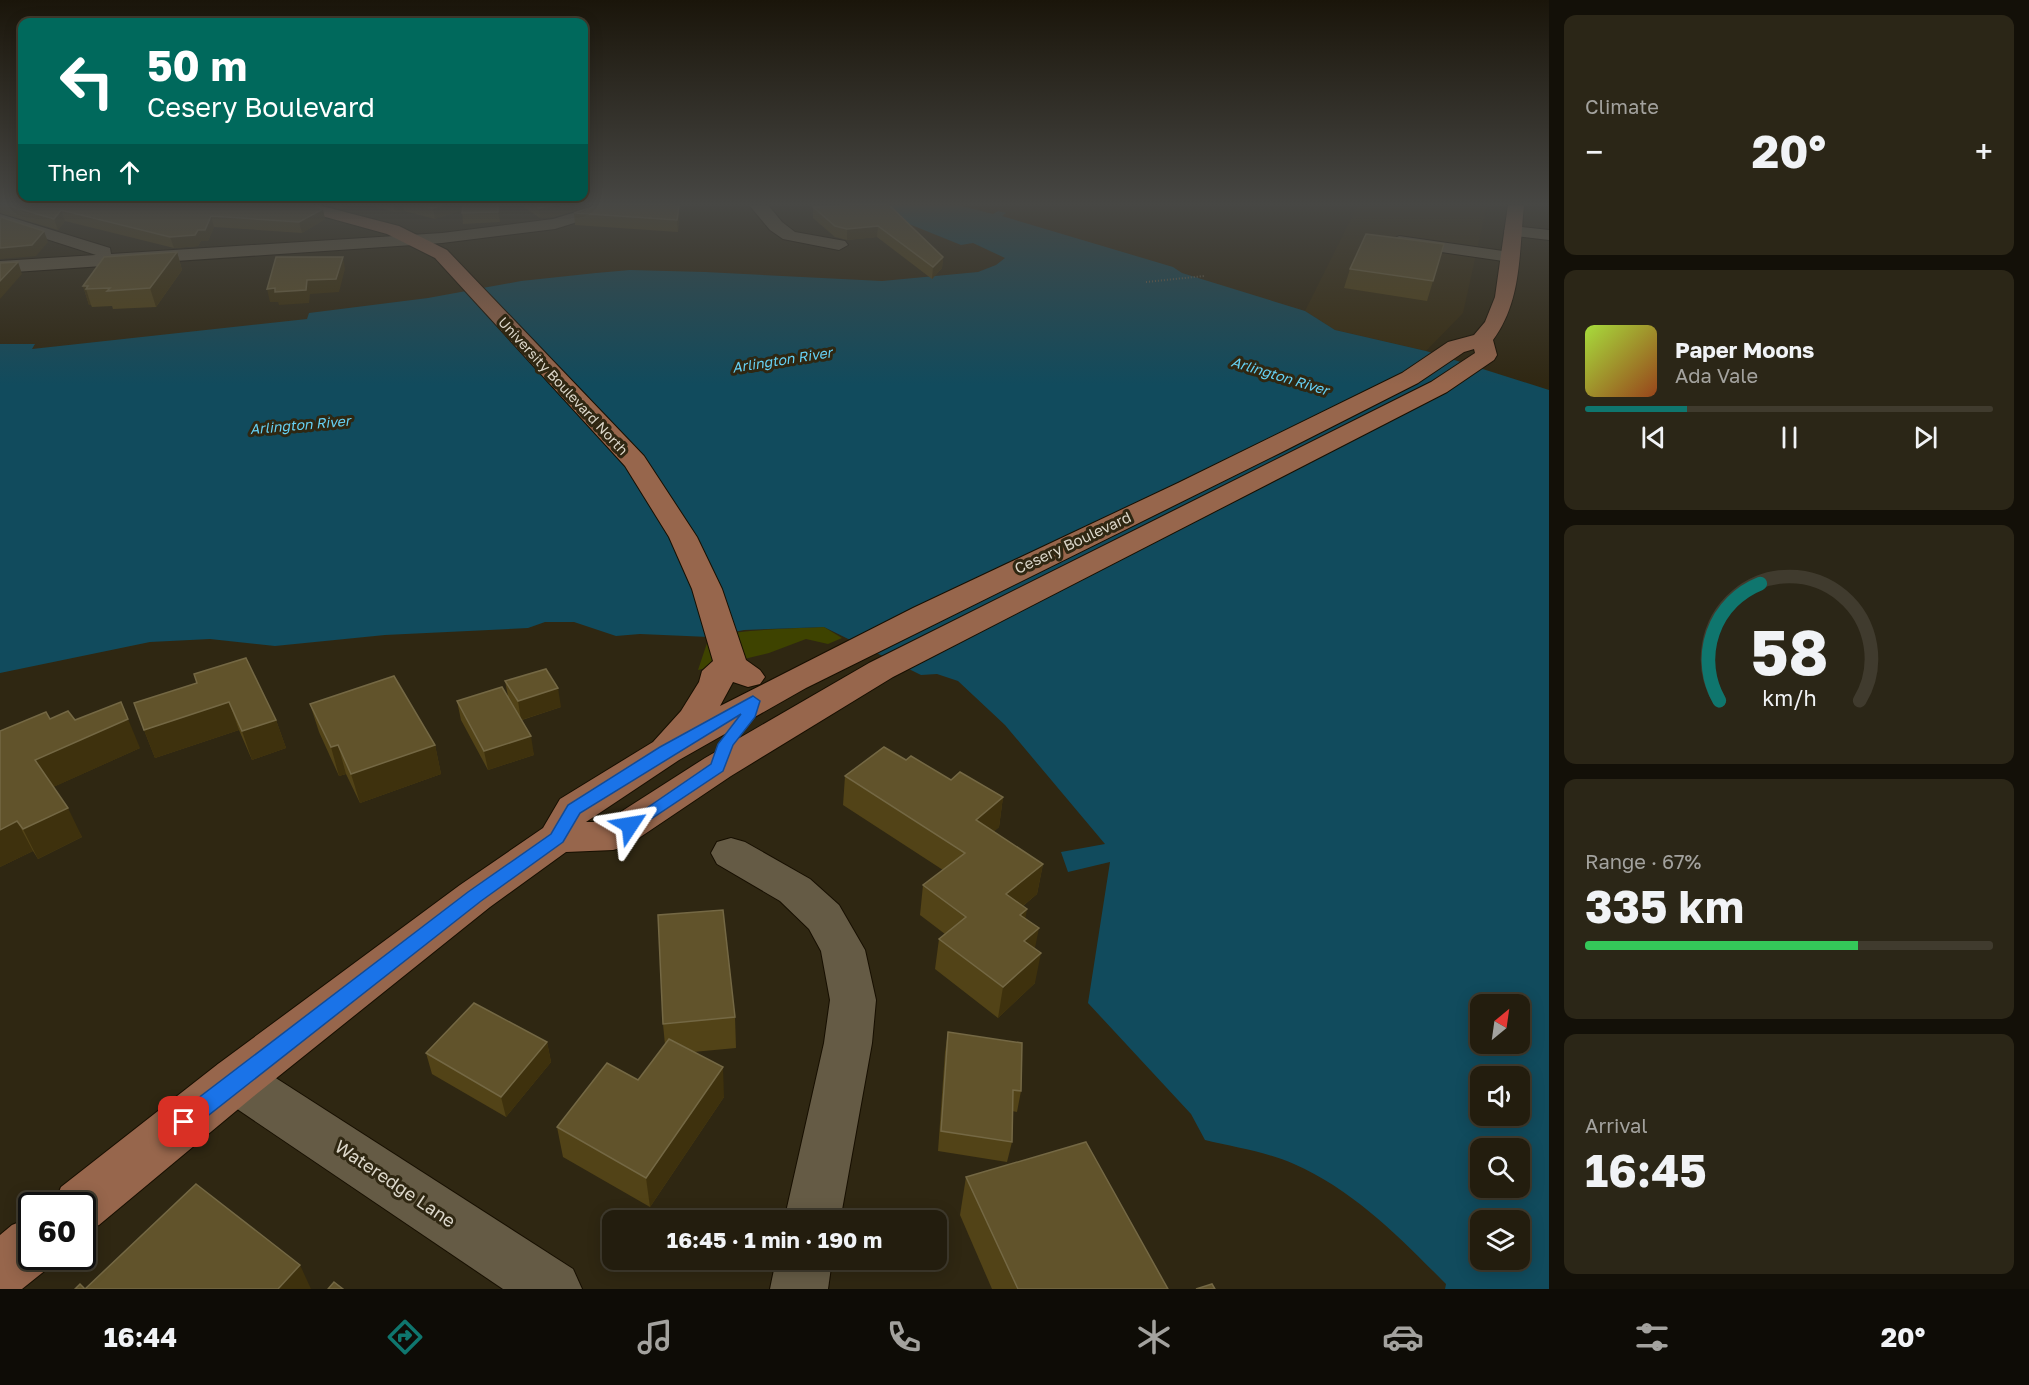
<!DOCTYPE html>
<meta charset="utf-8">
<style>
body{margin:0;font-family:"Golos Text",sans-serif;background:#2b2617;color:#f1f3f6;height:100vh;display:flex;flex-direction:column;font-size:22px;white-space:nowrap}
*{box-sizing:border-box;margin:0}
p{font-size:20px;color:#a3a29e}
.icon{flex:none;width:33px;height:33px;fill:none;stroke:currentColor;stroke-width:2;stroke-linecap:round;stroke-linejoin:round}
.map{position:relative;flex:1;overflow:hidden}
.drawer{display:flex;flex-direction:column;gap:15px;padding:15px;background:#131008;width:480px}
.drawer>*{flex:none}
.top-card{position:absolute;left:18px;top:18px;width:570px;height:183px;border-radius:12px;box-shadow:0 3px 15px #0003,0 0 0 2px #403b2e;background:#00695c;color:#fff;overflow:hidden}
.needle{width:39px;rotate:29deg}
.tools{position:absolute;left:1470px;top:994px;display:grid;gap:12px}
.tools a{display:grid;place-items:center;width:60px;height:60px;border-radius:12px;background:#231d0e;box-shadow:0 3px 15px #0003,0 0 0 2px #403b2e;font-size:30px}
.speed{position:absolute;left:18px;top:1192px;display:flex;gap:12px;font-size:30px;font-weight:700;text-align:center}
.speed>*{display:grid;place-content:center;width:78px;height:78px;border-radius:50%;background:#231d0e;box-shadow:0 3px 15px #0003,0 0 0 2px #403b2e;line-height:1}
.speed .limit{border:3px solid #111;border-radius:9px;background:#fff;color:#111}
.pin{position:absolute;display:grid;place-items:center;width:51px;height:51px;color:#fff;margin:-26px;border-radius:12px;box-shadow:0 3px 9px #0006}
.me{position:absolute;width:66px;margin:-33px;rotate:57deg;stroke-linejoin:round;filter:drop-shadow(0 0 4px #0008)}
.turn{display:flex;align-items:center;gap:21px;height:126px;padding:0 30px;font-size:27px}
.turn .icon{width:78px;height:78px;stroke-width:2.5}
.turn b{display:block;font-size:42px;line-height:51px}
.then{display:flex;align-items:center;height:57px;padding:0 30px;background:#0003;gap:12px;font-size:22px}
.big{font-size:45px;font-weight:700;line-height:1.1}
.drawer .card{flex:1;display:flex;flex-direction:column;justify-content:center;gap:9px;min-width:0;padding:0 21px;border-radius:12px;background:#2b2617}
.drawer .dial{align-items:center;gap:0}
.dial svg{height:156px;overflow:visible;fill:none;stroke:#403b2e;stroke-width:7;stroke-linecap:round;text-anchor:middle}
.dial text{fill:#f1f3f6;stroke:none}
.song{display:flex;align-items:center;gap:18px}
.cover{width:72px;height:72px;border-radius:9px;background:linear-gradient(135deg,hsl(80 70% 55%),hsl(20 70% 35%))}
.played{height:6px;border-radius:3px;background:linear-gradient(90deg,#0f766e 25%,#403b2e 25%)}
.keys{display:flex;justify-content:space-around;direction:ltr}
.heat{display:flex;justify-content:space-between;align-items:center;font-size:33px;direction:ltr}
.charge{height:9px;border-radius:4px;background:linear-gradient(90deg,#34c759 67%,#403b2e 0)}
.trip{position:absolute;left:602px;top:1210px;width:345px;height:60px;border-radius:12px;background:#231d0e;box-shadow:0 3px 15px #0003,0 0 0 2px #403b2e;font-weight:700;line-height:60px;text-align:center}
.tabs{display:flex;height:96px;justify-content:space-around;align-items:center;background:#0e0c06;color:#a3a29e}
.tabs .icon{width:42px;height:42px}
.tabs .current{color:#0f766e}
.tabs b{font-size:27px;color:#f1f3f6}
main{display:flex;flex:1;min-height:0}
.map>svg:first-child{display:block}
.built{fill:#372c10}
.green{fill:#3e4300}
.water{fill:#114b5d;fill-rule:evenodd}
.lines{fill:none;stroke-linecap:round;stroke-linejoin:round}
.minor-casing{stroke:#170f00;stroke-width:2}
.major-casing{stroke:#170f00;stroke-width:2}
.path{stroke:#6d6654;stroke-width:2;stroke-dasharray:1 2;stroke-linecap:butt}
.minor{fill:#655b45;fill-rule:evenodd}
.major{fill:#97664c;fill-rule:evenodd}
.wall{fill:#524317}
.shaded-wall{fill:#3e310d}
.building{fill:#61532b;stroke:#746844;stroke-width:1.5}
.route{fill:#1a73e8;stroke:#114b97;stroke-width:1.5}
.labels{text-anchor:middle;stroke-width:6;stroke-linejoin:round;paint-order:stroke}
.far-water-label{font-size:14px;font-style:italic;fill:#66d1f4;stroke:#2f2712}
.far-street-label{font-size:14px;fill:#dcd7ca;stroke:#2f2712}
.street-label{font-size:15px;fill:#dcd7ca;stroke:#2f2712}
.near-street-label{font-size:18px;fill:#dcd7ca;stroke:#2f2712}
</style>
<main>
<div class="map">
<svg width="1549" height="1289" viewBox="0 0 1549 1289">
<rect width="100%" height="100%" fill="#2f2712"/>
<polygon class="built" points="1358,205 1487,205 1463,313 1426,351 1335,330 1305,311"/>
<path class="green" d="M824,627L842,638L828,644L806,639L769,653L698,670L709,637C747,629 785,629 824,627Z"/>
<path class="water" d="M862,205H958L993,214L998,211L1006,213L1002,216L1173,267L1182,273L1305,311L1335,330L1426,351L1549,390V1289H1445L1446,1284C1400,1238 1355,1191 1294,1164C1267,1152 1234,1147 1205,1140L1191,1114L1088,1003L1110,862L1068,872L1061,852L1105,844L1005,725L958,681L937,674L921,675L824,627L744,630L709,637L640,634L616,636L574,622H545L528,628L385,635L275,646L210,639L150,642L0,673V344H35L32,349L307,319L309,313L428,298L521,281L596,273L630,270L705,272L882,281L978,272L996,265L1005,258L973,243L961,245ZM1480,1005H1520V1044H1480ZM1480,1077H1520V1116H1480ZM1480,1149H1520V1188H1480ZM1480,1221H1520V1260H1480Z"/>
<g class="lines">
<defs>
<g id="minor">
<polygon points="599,205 624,205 622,208 555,229 442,243 0,273 0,261 96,255 0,224 0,214 110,248 111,254 442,233 553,219"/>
<polygon points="749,205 768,205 782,222 795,232 845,241 848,245 839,250 783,239 770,230"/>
<polygon points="1513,226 1549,230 1549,240 1507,235 1504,231 1507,227"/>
<polygon points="1399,236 1510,252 1519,257 1510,262 1393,245 1390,241"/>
<polygon points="731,838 745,842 810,879 839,905 865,950 876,1000 872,1043 840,1221 784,1221 824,1043 830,1000 821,951 809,929 780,901 717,864 711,853 717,842"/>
<polygon points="236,1058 254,1064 573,1269 582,1289 503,1289 218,1096 211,1080 218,1064"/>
<polygon points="776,1260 832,1260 828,1289 770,1289"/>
</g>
<g id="major">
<path d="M291,205H318L399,226L447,250L644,456L697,537L722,589L746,660L760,670L765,677L760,684L748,687L733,682L720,706L913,608L1178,483L1402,373L1448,342L1474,335L1485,322L1495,297L1508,205H1524C1519,252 1522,301 1493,340L1497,355L1494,360L1447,392L893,677L731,776L627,846L613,850L566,852L490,907L254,1096L99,1225L82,1231V1206H53L61,1187L218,1064L460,885L543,828L560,799L653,742L681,711L699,682L702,671L713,661L692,589L669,537L625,466L435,258L387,234L293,208ZM1474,349L1475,353L1431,382L869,663L705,758L605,822H586L679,760L806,688L1280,453L1418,383L1464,352Z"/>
<polygon points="32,1217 32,1257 55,1257 52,1265 22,1289 0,1289 0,1235 12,1225"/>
</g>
</defs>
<use href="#minor" class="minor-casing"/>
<use href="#major" class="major-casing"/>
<polyline class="path" points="1146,282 1204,276"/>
<use href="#minor" class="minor"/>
<use href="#major" class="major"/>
</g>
<g class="wall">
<polygon points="0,205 310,205 325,219 302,233 214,227 208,241 201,241 198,246 174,248 65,221 58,230 0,213"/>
<polygon points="327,205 350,205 343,209"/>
<polygon points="369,205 500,205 500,222 463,224 462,210 435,219 404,211 395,212"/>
<polygon points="521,205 593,205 553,217 540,218"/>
<polygon points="851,205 943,257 942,268 932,279 877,237 847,240 835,237 813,218 813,207"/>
<polygon points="679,206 679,218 678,232 575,225 574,213"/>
<polygon points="177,252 182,270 156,307 113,309 112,306 92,307 91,305 89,305 83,286"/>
<polygon points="1350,269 1433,281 1427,301 1344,288"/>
<polygon points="194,674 276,720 286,748 252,760 239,730 155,758 144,730 197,683"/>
<polygon points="505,681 561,707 522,720 534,755 488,770 461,720 457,701 508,696"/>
<polygon points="310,704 435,745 441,774 360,803 346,774 339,776 319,732"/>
<polygon points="75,720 140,748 53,787 82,837 38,859 33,851 0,867 0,731"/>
<polygon points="845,776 951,780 1003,797 999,827 993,832 1043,864 1037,894 1023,906 1025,919 1035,949 1035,983 998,1018 935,969 939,939 945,934 920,915 923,885 943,870 843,805"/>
<polygon points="735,1017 736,1048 693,1052 724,1097 650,1207 563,1157 557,1127 638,1080 665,1045 663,1024"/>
<polygon points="948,1032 1021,1091 1017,1112 1012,1111 1012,1142 1007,1162 938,1151 945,1052"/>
<polygon points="547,1042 551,1062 506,1117 432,1074 426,1053"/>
<polygon points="966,1177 1168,1289 992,1289 960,1215"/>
</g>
<g class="shaded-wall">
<polygon points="342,205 350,205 343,209"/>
<polygon points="393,205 403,205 404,211 395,212"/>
<polygon points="444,205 465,205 465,209 435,219 433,208"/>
<polygon points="498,205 500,205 500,222 498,212"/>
<polygon points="555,205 593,205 553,217 540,218 539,208"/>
<polygon points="679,206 679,218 678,232 677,220"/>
<polygon points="323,209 325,219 302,233 299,222"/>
<polygon points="61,210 65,221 58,230 54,219"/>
<polygon points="211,216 214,227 208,241 201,241 198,246 174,248 170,237 198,230"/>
<polygon points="878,226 877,237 847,240 847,229"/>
<polygon points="44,231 48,242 36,256 0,259 0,248"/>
<polygon points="177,252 182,270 156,307 150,288"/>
<polygon points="343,257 345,269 339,292 310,294 309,303 279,305 278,302 270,302 267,289 307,280"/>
<polygon points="943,257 942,268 932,279 933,267"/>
<polygon points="18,262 22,274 0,299 0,281"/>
<polygon points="83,286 88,286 86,289 91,305 89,305"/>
<polygon points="558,688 561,707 521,720 518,701"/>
<polygon points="229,702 239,730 155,758 144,730"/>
<polygon points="128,719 140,748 49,789 35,760"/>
<polygon points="276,720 286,748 252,760 242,731"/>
<polygon points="531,736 534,755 488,770 484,751"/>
<polygon points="338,745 346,774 339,776 331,747"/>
<polygon points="435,745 441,774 360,803 351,774"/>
<polygon points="1003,797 999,827 972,850 976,820"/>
<polygon points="68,808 82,837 38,859 23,829"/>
<polygon points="17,821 33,851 0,867 0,830"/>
<polygon points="1043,864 1037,894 1001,924 1006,894"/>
<polygon points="1027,909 1022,939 1020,915"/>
<polygon points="1039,928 1033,958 1024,941"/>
<polygon points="1041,953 1035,983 998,1018 1003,987"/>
<polygon points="547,1042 551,1062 506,1117 501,1097"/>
<polygon points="723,1067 724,1097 650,1207 646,1178"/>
<polygon points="300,1265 311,1289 278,1289"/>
</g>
<g class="building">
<polygon points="6,205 310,205 323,209 299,222 211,216 205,230 198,230 195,235 170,237 61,210 54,219"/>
<polygon points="420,205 444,205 433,208"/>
<polygon points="463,205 498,205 498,212 462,213"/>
<polygon points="535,205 555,205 539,208"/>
<polygon points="598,205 672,205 679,206 677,220 574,213"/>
<polygon points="851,205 889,205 943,257 933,267 878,226 847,229 835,226 813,207"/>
<polygon points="0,217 44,231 32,245 0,248"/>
<polygon points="1366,234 1444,244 1433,281 1350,269"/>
<polygon points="177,252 150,288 107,291 110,288 86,289 88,286 83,286 104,257"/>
<polygon points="276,257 343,257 336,279 307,280 306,290 275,292 275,288 267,289"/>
<polygon points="18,262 0,281 0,263"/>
<polygon points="246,658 276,720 242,731 229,702 144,730 134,703 197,683 194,674"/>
<polygon points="546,669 558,688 518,701 505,681"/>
<polygon points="394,676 435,745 351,774 338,745 331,747 310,704"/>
<polygon points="502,687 531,736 484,751 457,701"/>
<polygon points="121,702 128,719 35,760 68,808 23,829 17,821 0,830 0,731 46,712 50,719 68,711 75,720"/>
<polygon points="884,747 906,760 911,756 951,780 960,772 1003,797 976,820 1043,864 1006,894 1027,909 1020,915 1039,928 1024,941 1041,953 1003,987 939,939 966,917 923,885 965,853 845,776"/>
<polygon points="723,910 735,1017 663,1024 658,915"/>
<polygon points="474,1003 547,1042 501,1097 426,1053"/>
<polygon points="948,1032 1022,1043 1021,1091 1013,1090 1012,1142 941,1131"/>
<polygon points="669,1039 723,1067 646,1178 557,1127 607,1063 638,1080"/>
<polygon points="1086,1142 1168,1289 1018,1289 966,1177"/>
<polygon points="196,1184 300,1265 278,1289 75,1289 80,1284 85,1289"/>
<polygon points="334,1282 343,1289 328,1289"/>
<polygon points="1212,1284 1215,1289 1196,1289"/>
</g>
<linearGradient id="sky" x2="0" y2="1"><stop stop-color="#1a150a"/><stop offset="0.53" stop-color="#474744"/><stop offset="1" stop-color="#474744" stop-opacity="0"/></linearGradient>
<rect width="1549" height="385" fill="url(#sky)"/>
<polygon class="route" points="753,696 760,701 755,717 733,745 723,771 636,829 630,831 622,825 711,764 718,744 741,714 580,813 563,842 481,901 191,1129 184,1132 176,1129 173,1122 176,1115 468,892 551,834 568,805 660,747"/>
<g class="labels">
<g class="far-water-label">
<text transform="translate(782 360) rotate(-9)" y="5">Arlington River</text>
<text transform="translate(1280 376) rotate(17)" y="5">Arlington River</text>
<text transform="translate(300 425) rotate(-5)" y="5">Arlington River</text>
</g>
<g class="far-street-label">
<text transform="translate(563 386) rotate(47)" y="5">University Boulevard North</text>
</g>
<g class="street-label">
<text transform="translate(1073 543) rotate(-25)" y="5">Cesery Boulevard</text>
</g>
<g class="near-street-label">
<text transform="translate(395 1184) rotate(34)" y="6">Wateredge Lane</text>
</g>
</g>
</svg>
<div class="tools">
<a><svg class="needle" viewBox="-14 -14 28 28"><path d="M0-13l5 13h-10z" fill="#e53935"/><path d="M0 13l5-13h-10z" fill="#a3a29e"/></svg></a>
<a><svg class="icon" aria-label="sound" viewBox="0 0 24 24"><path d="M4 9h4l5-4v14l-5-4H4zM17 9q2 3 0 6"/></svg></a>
<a><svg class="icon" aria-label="search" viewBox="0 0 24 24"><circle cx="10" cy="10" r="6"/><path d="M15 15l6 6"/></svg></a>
<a><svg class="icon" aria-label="layers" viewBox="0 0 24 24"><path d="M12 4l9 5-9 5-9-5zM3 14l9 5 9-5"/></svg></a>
</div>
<div class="speed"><div class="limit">60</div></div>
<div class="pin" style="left:184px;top:1122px;background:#d93025"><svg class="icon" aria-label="arrive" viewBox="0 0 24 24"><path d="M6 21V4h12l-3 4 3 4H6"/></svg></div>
<svg class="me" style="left:630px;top:825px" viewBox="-20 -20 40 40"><path d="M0-17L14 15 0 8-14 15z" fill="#1a73e8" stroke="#fff" stroke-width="4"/></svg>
<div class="trip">16:45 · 1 min · 190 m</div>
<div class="top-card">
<div class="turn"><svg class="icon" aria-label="left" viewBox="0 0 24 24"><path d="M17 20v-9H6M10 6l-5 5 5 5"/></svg><div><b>50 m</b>Cesery Boulevard</div></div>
<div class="then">Then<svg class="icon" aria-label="ahead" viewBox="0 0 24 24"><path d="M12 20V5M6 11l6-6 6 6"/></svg></div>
</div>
</div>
<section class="drawer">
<div class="card"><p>Climate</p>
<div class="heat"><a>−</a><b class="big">20°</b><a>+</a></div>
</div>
<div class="card">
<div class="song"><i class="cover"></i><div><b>Paper Moons</b><p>Ada Vale</p></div></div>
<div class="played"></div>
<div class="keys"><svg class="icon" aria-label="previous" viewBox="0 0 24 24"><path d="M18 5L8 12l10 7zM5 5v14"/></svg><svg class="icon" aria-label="pause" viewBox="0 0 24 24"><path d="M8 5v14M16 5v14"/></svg><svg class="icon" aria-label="next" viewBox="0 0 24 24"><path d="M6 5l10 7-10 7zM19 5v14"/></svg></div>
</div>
<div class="card dial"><svg viewBox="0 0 100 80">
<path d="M14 69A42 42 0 1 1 86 69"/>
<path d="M14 69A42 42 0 0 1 35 9" stroke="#0f766e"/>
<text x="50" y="56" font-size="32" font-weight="700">58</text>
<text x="50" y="72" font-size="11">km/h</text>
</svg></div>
<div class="card"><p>Range · 67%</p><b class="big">335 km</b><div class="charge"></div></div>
<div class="card"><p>Arrival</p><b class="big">16:45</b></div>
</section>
</main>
<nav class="tabs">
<b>16:44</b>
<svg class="icon current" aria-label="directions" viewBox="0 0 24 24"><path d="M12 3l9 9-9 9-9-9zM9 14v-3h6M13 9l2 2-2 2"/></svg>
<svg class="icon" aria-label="music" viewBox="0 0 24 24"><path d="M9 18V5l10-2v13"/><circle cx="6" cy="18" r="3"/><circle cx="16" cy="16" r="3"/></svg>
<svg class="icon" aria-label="phone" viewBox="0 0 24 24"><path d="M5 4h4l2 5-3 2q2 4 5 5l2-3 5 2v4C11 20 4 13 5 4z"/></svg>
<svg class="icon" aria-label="climate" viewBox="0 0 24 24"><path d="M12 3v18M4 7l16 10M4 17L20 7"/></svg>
<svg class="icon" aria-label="car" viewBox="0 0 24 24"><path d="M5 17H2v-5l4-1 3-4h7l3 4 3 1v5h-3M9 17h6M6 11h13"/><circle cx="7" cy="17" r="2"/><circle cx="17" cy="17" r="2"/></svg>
<svg class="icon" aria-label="filters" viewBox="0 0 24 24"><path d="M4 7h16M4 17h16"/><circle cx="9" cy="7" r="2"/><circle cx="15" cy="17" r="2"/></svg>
<b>20°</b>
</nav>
